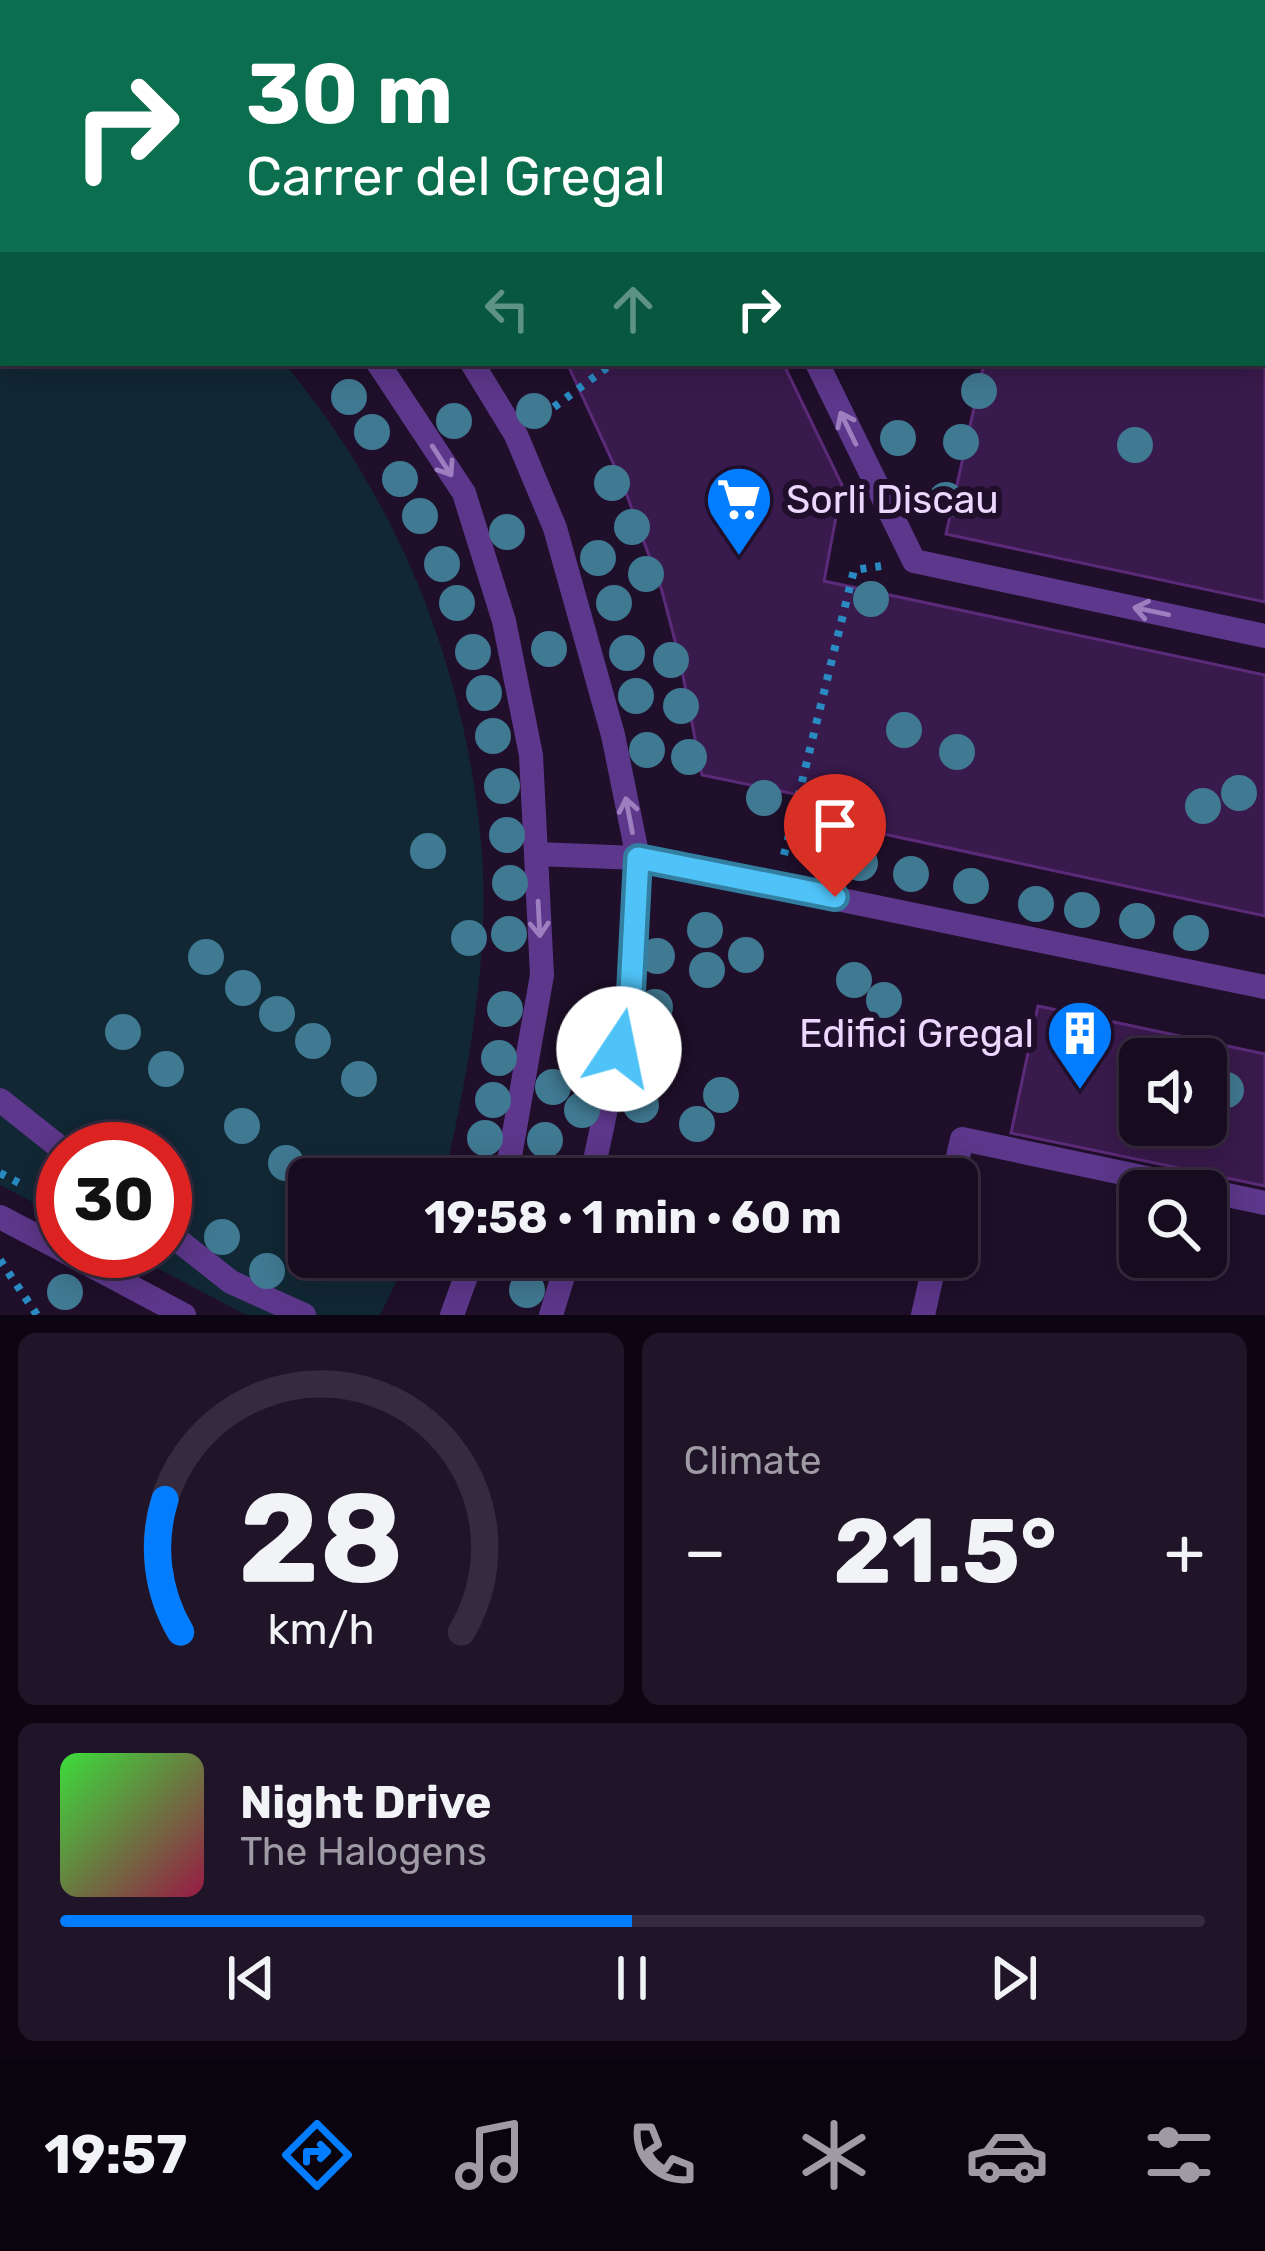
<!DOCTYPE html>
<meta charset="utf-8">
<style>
body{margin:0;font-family:Rubik,sans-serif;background:#201429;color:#f1f3f6;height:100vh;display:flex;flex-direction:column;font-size:45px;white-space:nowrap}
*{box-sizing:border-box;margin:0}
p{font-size:39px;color:#9e9ba5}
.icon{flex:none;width:66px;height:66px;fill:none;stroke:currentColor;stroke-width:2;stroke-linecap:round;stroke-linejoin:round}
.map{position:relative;height:1315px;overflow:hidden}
.panel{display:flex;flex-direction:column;gap:18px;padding:18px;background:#0d0612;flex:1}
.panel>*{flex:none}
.top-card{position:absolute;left:0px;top:0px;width:1266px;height:366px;box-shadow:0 6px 30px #0003,0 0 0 3px #362b3e;background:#0b6e4f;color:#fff;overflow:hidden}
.controls{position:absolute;left:1119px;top:1038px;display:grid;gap:24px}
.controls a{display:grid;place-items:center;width:108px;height:108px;border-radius:18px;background:#170b20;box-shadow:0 6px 30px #0003,0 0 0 3px #362b3e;font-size:60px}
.speed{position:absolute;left:36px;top:1122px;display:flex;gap:24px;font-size:60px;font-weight:700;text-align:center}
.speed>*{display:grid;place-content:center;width:156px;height:156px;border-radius:50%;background:#170b20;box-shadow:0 6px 30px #0003,0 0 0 3px #362b3e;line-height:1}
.speed .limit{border:18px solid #d22;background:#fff;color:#111}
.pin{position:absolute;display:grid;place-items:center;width:102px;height:102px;color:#fff;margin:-123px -51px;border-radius:50% 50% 50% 0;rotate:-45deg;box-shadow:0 0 12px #0007}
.pin .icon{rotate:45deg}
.me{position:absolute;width:132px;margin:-66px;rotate:11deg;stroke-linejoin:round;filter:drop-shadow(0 0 9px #0008)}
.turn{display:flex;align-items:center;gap:42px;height:252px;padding:0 48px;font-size:54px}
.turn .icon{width:156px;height:156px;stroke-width:2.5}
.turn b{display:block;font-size:84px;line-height:102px}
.lanes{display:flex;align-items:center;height:114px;padding:0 48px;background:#0003;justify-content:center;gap:60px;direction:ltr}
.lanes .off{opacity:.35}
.big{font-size:90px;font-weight:700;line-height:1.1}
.panel .card{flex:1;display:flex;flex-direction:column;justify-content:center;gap:18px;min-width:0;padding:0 42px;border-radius:18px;background:#201429}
.panel .dial{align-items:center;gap:0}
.dial svg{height:312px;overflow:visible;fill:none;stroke:#362b3e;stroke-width:7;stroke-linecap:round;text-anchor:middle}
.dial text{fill:#f1f3f6;stroke:none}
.song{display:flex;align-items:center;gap:36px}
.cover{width:144px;height:144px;border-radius:18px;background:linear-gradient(135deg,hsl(120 70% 55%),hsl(340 70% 35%))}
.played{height:12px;border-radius:6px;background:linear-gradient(90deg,#037dff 50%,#362b3e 50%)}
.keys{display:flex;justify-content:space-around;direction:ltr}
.heat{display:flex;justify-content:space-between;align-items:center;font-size:66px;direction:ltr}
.panel .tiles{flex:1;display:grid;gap:18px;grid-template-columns:1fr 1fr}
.card:last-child{grid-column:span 2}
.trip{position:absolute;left:288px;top:1158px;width:690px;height:120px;border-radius:18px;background:#170b20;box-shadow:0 6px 30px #0003,0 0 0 3px #362b3e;font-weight:700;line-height:120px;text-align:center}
.tab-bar{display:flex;height:192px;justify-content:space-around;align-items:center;background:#09040d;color:#9e9ba5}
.tab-bar .icon{width:84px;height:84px}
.tab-bar .on{color:#037dff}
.tab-bar b{font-size:54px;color:#f1f3f6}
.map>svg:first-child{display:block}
.green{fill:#112734}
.building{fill:#391a4c;stroke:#5b2a79;stroke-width:3;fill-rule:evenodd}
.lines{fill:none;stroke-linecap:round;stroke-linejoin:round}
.path{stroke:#298bc2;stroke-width:8;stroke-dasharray:6 9;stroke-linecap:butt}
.lane{stroke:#5d378b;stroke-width:24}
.street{stroke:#5d378b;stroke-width:24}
.tree{fill:#407992}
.oneway{stroke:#9d7fbf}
.route-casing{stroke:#337fa1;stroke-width:30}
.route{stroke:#4fc3f7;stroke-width:21}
.labels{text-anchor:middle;stroke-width:12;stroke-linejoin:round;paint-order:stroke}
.poi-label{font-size:39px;fill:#ecd7ff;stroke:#1f0f2a;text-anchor:start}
</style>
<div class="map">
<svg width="1265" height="1315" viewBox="0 0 1265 1315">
<rect width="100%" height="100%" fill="#1f0f2a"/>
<g class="green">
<polygon points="672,0 1265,0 1265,263 1263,3"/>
<path d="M0,31L3,363H284C400,502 468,672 482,854C490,958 467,1078 444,1179H309V1257H409L380,1315H246L125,1251H165V1149H63V1218L0,1185Z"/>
</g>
<g class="building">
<polygon points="567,363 783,363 842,485 824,581 1265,675 1265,916 814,819 819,799 702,775 680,660 662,591 622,482"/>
<polygon points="984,363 1265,363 1265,602 946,534"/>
<path d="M1038,1006L1265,1054V1186L1011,1133ZM1140,1059H1206V1125H1140Z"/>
</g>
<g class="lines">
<g class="path">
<polyline points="916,0 921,3"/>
<polyline points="825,3 827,0"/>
<polyline points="1263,50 1265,49"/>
<polyline points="542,416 613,363"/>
<polyline points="784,855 854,570 881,566"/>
<polyline points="0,1173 19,1183"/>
<polyline points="0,1260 37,1315"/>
</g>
<g class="lane">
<polyline points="0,1100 63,1150"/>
<polyline points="0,1217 63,1250"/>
<polyline points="165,1230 231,1282 304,1315"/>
<polyline points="64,1251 184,1315"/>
</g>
<g class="street">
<polyline points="59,0 61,3"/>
<polyline points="185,0 187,3"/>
<polyline points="605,0 607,3"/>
<polyline points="1263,312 1265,312"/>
<polyline points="378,363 464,493 504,621 531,755 542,975 510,1156 501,1179"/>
<polyline points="472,363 516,435 555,528 613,735 638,858 631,992 591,1179"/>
<polyline points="817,363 914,561 1265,636"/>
<polyline points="536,854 638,858 1265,987"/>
<polyline points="953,1179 962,1139 1265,1203"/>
<polyline points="452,1315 473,1257"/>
<polyline points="551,1315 569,1257"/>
<polyline points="923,1315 936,1257"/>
</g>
</g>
<g class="tree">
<circle cx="979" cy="391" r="18"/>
<circle cx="349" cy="397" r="18"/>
<circle cx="534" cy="411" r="18"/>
<circle cx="454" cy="421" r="18"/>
<circle cx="372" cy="432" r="18"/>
<circle cx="898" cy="438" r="18"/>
<circle cx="961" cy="442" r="18"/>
<circle cx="1135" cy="445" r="18"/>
<circle cx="400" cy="479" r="18"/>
<circle cx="612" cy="483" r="18"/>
<circle cx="946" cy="500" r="18"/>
<circle cx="420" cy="516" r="18"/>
<circle cx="632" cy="527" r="18"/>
<circle cx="507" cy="532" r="18"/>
<circle cx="598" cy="558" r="18"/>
<circle cx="442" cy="564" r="18"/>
<circle cx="646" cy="574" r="18"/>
<circle cx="871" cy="599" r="18"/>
<circle cx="457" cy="603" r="18"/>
<circle cx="614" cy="603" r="18"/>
<circle cx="549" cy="649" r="18"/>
<circle cx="473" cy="652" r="18"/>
<circle cx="627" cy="653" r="18"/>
<circle cx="671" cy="660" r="18"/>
<circle cx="484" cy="693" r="18"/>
<circle cx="636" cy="696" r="18"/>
<circle cx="681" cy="706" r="18"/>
<circle cx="904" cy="730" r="18"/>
<circle cx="493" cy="736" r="18"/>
<circle cx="647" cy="750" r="18"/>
<circle cx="957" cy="752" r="18"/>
<circle cx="689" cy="757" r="18"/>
<circle cx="502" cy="786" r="18"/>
<circle cx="1239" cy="793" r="18"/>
<circle cx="764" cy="798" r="18"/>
<circle cx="1203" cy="806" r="18"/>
<circle cx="507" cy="835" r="18"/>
<circle cx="428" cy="851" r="18"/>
<circle cx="860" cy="863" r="18"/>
<circle cx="911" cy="874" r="18"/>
<circle cx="510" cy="883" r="18"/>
<circle cx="971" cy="886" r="18"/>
<circle cx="1036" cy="904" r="18"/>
<circle cx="1082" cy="910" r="18"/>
<circle cx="1137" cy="921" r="18"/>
<circle cx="705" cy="930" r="18"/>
<circle cx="1191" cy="933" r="18"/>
<circle cx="509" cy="934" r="18"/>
<circle cx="469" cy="938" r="18"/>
<circle cx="746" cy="955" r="18"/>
<circle cx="657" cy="956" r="18"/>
<circle cx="206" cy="957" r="18"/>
<circle cx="707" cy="970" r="18"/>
<circle cx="854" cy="980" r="18"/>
<circle cx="243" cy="988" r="18"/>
<circle cx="884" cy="1000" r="18"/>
<circle cx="655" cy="1007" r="18"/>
<circle cx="505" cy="1009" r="18"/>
<circle cx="277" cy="1014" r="18"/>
<circle cx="595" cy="1015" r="18"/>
<circle cx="123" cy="1032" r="18"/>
<circle cx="313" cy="1041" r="18"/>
<circle cx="499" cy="1058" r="18"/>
<circle cx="649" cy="1060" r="18"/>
<circle cx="589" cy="1065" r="18"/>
<circle cx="166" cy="1069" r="18"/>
<circle cx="359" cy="1079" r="18"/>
<circle cx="553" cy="1087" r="18"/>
<circle cx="1226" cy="1090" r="18"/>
<circle cx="721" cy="1095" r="18"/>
<circle cx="493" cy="1100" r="18"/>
<circle cx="641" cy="1105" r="18"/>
<circle cx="582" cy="1110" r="18"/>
<circle cx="697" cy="1124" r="18"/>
<circle cx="242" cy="1126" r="18"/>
<circle cx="485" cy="1138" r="18"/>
<circle cx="545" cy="1140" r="18"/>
<circle cx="286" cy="1163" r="18"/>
<circle cx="222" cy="1237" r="18"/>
<circle cx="267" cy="1271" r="18"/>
<circle cx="527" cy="1290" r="18"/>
<circle cx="65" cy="1292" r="18"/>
</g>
<defs><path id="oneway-shaft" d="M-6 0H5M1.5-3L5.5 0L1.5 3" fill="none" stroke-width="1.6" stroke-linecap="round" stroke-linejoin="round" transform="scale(3)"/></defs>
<g class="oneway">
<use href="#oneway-shaft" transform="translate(848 428) rotate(-116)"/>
<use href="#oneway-shaft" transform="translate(442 461) rotate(57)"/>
<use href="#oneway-shaft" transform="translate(1151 611) rotate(-168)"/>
<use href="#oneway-shaft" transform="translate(629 815) rotate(-101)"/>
<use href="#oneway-shaft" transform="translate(539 919) rotate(87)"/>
</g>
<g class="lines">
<defs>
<polyline id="route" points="619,1049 631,992 638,858 835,897"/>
</defs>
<use href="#route" class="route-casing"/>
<use href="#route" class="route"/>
</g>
<defs>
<symbol id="supermarket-pin" viewBox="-11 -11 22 30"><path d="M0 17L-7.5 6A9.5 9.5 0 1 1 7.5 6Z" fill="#037dff" stroke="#1f0f2a"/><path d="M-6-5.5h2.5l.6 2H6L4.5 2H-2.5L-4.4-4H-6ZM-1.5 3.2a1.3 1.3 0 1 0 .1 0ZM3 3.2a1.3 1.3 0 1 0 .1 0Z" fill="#fff"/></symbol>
<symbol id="building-pin" viewBox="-11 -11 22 30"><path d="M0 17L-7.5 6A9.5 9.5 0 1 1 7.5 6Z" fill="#037dff" stroke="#1f0f2a"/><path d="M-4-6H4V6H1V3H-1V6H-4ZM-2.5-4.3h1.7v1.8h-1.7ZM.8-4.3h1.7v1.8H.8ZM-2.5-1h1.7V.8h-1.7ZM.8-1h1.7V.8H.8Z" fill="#fff"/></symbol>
</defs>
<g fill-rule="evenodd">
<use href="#supermarket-pin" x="701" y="461" width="76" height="104"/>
<use href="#building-pin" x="1042" y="995" width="76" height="104"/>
</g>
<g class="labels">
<g class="poi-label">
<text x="786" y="513">Sorli Discau</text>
<text x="1034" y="1047" text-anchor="end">Edifici Gregal</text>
</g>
</g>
</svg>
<div class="controls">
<a><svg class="icon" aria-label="sound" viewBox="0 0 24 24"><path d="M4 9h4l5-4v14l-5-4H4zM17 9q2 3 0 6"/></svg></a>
<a><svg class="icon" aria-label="search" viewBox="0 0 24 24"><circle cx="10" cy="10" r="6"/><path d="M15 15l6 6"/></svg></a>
</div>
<div class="speed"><div class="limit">30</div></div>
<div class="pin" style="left:835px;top:897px;background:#d93025"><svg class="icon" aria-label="arrive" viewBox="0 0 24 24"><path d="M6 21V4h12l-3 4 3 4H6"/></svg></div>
<svg class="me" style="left:619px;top:1049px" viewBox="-20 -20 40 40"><circle r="19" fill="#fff"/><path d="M0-13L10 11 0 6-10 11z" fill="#4fc3f7"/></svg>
<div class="trip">19:58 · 1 min · 60 m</div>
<div class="top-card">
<div class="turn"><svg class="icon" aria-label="right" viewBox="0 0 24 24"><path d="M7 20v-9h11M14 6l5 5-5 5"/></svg><div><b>30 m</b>Carrer del Gregal</div></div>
<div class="lanes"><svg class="icon off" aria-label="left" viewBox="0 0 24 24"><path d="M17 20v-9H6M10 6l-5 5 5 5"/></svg><svg class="icon off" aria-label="ahead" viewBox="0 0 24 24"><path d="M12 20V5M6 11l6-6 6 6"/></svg><svg class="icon" aria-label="right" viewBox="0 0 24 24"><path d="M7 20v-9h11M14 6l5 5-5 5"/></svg></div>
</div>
</div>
<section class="panel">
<div class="tiles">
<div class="card dial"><svg viewBox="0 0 100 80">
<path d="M14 69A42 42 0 1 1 86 69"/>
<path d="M14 69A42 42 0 0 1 10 35" stroke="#037dff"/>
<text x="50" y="56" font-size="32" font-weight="700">28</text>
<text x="50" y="72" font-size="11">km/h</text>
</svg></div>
<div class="card"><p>Climate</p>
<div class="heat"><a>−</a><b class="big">21.5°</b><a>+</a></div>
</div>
<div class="card">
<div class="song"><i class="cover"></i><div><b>Night Drive</b><p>The Halogens</p></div></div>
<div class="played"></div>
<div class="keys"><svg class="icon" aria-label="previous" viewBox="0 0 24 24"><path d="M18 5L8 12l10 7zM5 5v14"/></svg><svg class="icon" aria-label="pause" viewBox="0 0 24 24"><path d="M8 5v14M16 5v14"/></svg><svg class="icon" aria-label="next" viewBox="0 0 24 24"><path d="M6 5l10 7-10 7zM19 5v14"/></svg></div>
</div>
</div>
</section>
<nav class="tab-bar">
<b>19:57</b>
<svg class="icon on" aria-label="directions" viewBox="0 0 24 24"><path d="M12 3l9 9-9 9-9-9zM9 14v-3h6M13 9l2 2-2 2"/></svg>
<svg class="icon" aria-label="music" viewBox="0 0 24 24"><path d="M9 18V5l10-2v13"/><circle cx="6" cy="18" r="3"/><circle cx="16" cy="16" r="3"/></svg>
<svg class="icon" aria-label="phone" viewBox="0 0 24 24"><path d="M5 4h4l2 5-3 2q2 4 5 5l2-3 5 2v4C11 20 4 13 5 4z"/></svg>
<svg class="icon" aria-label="climate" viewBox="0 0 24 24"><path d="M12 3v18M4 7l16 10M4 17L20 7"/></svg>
<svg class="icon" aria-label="car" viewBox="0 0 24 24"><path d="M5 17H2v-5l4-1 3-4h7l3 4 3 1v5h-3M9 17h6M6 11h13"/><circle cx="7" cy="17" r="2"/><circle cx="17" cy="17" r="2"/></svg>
<svg class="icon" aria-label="filters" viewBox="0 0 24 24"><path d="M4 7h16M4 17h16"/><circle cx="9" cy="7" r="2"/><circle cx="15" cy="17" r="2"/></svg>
</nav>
